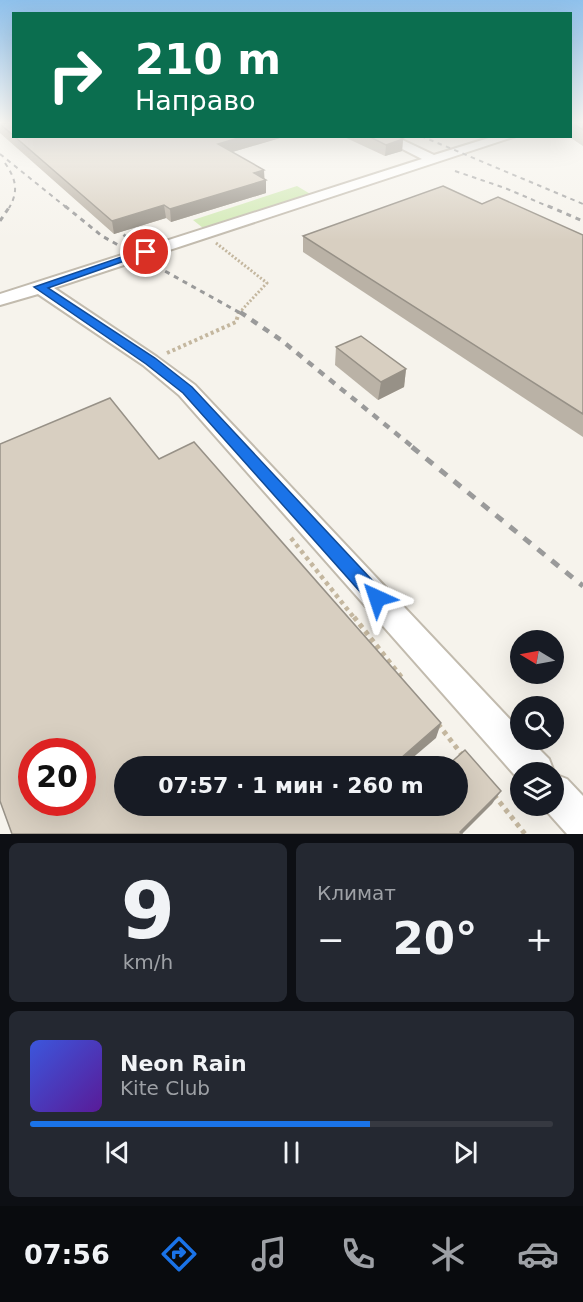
<!DOCTYPE html>
<html lang="ru">
<meta charset="utf-8">
<style>
body{margin:0;font-family:"DejaVu Sans",sans-serif;background:#242831;color:#f1f3f6;height:100vh;display:flex;flex-direction:column;font-size:22px;white-space:nowrap}
*{box-sizing:border-box;margin:0}
p{font-size:20px;color:#9ea1a6}
.icon{flex:none;width:33px;height:33px;fill:none;stroke:currentColor;stroke-width:2;stroke-linecap:round;stroke-linejoin:round}
.map{position:relative;height:834px;overflow:hidden}
.side{display:flex;flex-direction:column;gap:9px;padding:9px;background:#0d0f14;flex:1}
.side>*{flex:none}
.hud{position:absolute;left:12px;top:12px;width:560px;height:126px;border-radius:0px;box-shadow:0 6px 24px #0002;background:#0b6e4f;color:#fff;overflow:hidden}
.needle{width:39px;rotate:280deg}
.fabs{position:absolute;left:510px;top:630px;display:grid;gap:12px}
.fabs a{display:grid;place-items:center;width:54px;height:54px;border-radius:50%;background:#171b24;box-shadow:0 6px 24px #0002;font-size:30px}
.speed{position:absolute;left:18px;top:738px;display:flex;gap:12px;font-size:30px;font-weight:700;text-align:center}
.speed>*{display:grid;place-content:center;width:78px;height:78px;border-radius:50%;background:#171b24;box-shadow:0 6px 24px #0002;line-height:1}
.speed .limit{border:9px solid #d22;background:#fff;color:#111}
.pin{position:absolute;display:grid;place-items:center;width:51px;height:51px;color:#fff;margin:-26px;border:3px solid #fff;border-radius:50%;box-shadow:0 2px 6px #0007}
.me{position:absolute;width:66px;margin:-33px;rotate:318deg;stroke-linejoin:round;filter:drop-shadow(0 0 4px #0008)}
.turn{display:flex;align-items:center;gap:21px;height:126px;padding:0 24px;font-size:27px}
.turn .icon{width:78px;height:78px;stroke-width:2.5}
.turn b{display:block;font-size:42px;line-height:51px}
.big{font-size:45px;font-weight:700;line-height:1.1}
.side .widget{flex:1;display:flex;flex-direction:column;justify-content:center;gap:9px;min-width:0;padding:0 21px;border-radius:9px;background:#242831}
.side .dial{align-items:center;gap:0}
.dial b{font-size:78px;line-height:1}
.song{display:flex;align-items:center;gap:18px}
.cover{width:72px;height:72px;border-radius:9px;background:linear-gradient(135deg,hsl(230 70% 55%),hsl(270 70% 35%))}
.played{height:6px;border-radius:3px;background:linear-gradient(90deg,#1a73e8 65%,#363941 65%)}
.keys{display:flex;justify-content:space-around;direction:ltr}
.heat{display:flex;justify-content:space-between;align-items:center;font-size:33px;direction:ltr}
.side .tiles{flex:1;display:grid;gap:9px;grid-template-columns:1fr 1fr}
.widget:last-child{grid-column:span 2}
.trip{position:absolute;left:114px;top:756px;width:354px;height:60px;border-radius:30px;background:#171b24;box-shadow:0 6px 24px #0002;font-weight:700;line-height:60px;text-align:center}
.tabs{display:flex;height:96px;justify-content:space-around;align-items:center;background:#090b0e;color:#9ea1a6}
.tabs .icon{width:42px;height:42px}
.tabs .current{color:#1a73e8}
.tabs b{font-size:27px;color:#f1f3f6}
.map>svg:first-child{display:block}
.green{fill:#d2eab5}
.lines{fill:none;stroke-linecap:round;stroke-linejoin:round}
.minor-casing{stroke:#c2bbae;stroke-width:4}
.path-far3{stroke:#c4b79f;stroke-width:3;stroke-dasharray:2 2;stroke-linecap:butt}
.path-far2{stroke:#c4b79f;stroke-width:4;stroke-dasharray:3 3;stroke-linecap:butt}
.path-far1{stroke:#c4b79f;stroke-width:4.5;stroke-dasharray:4 4;stroke-linecap:butt}
.path{stroke:#c4b79f;stroke-width:5;stroke-dasharray:4.5 4.5;stroke-linecap:butt}
.minor{fill:#fff;fill-rule:evenodd}
.rail-far3{stroke:#9a9a9a;stroke-width:2;stroke-dasharray:4.5 4.5;stroke-linecap:butt}
.rail-far2{stroke:#9a9a9a;stroke-width:3;stroke-dasharray:5 5;stroke-linecap:butt}
.rail-far1{stroke:#9a9a9a;stroke-width:4.5;stroke-dasharray:7 7;stroke-linecap:butt}
.rail{stroke:#9a9a9a;stroke-width:5;stroke-dasharray:9 9;stroke-linecap:butt}
.wall{fill:#bab2a6}
.shaded-wall{fill:#979187}
.building{fill:#d8cfc1;stroke:#979187;stroke-width:1.5;fill-rule:evenodd}
.route{fill:#1a73e8;stroke:#114b97;stroke-width:1.5}
</style>
<div class="map">
<svg width="583" height="834" viewBox="0 0 583 834">
<rect width="100%" height="100%" fill="#f6f3ec"/>
<polygon class="green" points="297,186 312,195 203,228 193,220"/>
<g class="lines">
<defs>
<g id="minor">
<polygon points="377,136 394,136 434,155 495,136 516,136 54,288 157,357 195,385 520,730 520,740 530,740 549,759 554,772 554,773 520,772 520,781 179,395 143,365 38,294 0,305 0,294 422,159"/>
<polygon points="554,774 567,779 583,796 583,834 567,834 542,806 554,806"/>
</g>
</defs>
<use href="#minor" class="minor-casing"/>
<polyline class="path-far3" points="216,243 267,283 238,314"/>
<polyline class="path-far2" points="167,353 236,322 239,312"/>
<polyline class="path-far1" points="291,538 355,619"/>
<g class="path">
<polyline points="354,617 402,678"/>
<polyline points="438,724 463,756"/>
<polyline points="494,795 525,834"/>
</g>
<use href="#minor" class="minor"/>
<g class="rail-far3">
<polyline points="421,136 583,204"/>
<polyline points="0,154 67,208"/>
<path d="M5,163C16,179 19,191 9,208"/>
<polyline points="455,171 505,188 552,208"/>
</g>
<g class="rail-far2">
<polyline points="65,206 102,236 242,314"/>
<polyline points="548,206 583,221"/>
<polyline points="0,221 10,206"/>
<polyline points="108,222 145,252"/>
</g>
<polyline class="rail-far1" points="240,312 281,340 414,448"/>
<polyline class="rail" points="412,447 583,586"/>
</g>
<g class="wall">
<polygon points="0,123 14,136 287,136 232,152 264,170 266,193 171,222 166,218 114,234 0,133"/>
<polygon points="570,123 583,123 583,146 568,136 570,136"/>
<polygon points="342,136 397,136 403,139 402,151 385,156"/>
<polygon points="583,235 583,437 303,252 303,236"/>
<polygon points="336,347 406,369 404,387 378,400 335,365"/>
</g>
<g class="shaded-wall">
<polygon points="245,136 287,136 219,156 218,144"/>
<polygon points="403,139 402,151 385,156 386,145"/>
<polygon points="264,170 264,180 266,180 266,193 171,222 170,209 254,173"/>
<polygon points="164,205 166,218 114,234 112,221"/>
<polygon points="406,369 404,387 378,400 381,382"/>
<polygon points="441,723 436,738 403,766 401,758"/>
<polygon points="501,791 492,804 462,834 458,834"/>
</g>
<g class="building">
<polygon points="0,123 14,123 14,136 0,124"/>
<polygon points="573,123 583,123 583,130"/>
<polygon points="14,136 245,136 218,144 264,170 254,173 266,180 170,209 164,205 112,221"/>
<polygon points="368,136 397,136 403,139 386,145"/>
<polygon points="443,186 482,204 498,197 583,235 583,414 303,236"/>
<polygon points="361,336 406,369 381,382 336,347"/>
<path d="M110,398L159,459L194,442L441,723L401,758L408,766H124V806H458V766H447L465,750L501,791L460,832L462,834H12L0,801V444ZM32,752H82V802H32Z"/>
</g>
<linearGradient id="sky" x2="0" y2="1"><stop stop-color="#8fc1ec"/><stop offset="0.51" stop-color="#fbfaf6"/><stop offset="1" stop-color="#fbfaf6" stop-opacity="0"/></linearGradient>
<rect width="583" height="240" fill="url(#sky)"/>
<polygon class="route" points="142,250 150,252 48,288 155,358 192,387 384,593 386,598 384,604 377,606 371,604 183,393 146,364 34,287"/>
</svg>
<div class="fabs">
<a><svg class="needle" viewBox="-14 -14 28 28"><path d="M0-13l5 13h-10z" fill="#e53935"/><path d="M0 13l5-13h-10z" fill="#9ea1a6"/></svg></a>
<a><svg class="icon" aria-label="search" viewBox="0 0 24 24"><circle cx="10" cy="10" r="6"/><path d="M15 15l6 6"/></svg></a>
<a><svg class="icon" aria-label="layers" viewBox="0 0 24 24"><path d="M12 4l9 5-9 5-9-5zM3 14l9 5 9-5"/></svg></a>
</div>
<div class="speed"><div class="limit">20</div></div>
<div class="pin" style="left:146px;top:252px;background:#d93025"><svg class="icon" aria-label="arrive" viewBox="0 0 24 24"><path d="M6 21V4h12l-3 4 3 4H6"/></svg></div>
<svg class="me" style="left:377px;top:598px" viewBox="-20 -20 40 40"><path d="M0-17L14 15 0 8-14 15z" fill="#1a73e8" stroke="#fff" stroke-width="4"/></svg>
<div class="trip">07:57 · 1 мин · 260 m</div>
<div class="hud">
<div class="turn"><svg class="icon" aria-label="right" viewBox="0 0 24 24"><path d="M7 20v-9h11M14 6l5 5-5 5"/></svg><div><b>210 m</b>Направо</div></div>
</div>
</div>
<section class="side">
<div class="tiles">
<div class="widget dial"><b>9</b><p>km/h</p></div>
<div class="widget"><p>Климат</p>
<div class="heat"><a>−</a><b class="big">20°</b><a>+</a></div>
</div>
<div class="widget">
<div class="song"><i class="cover"></i><div><b>Neon Rain</b><p>Kite Club</p></div></div>
<div class="played"></div>
<div class="keys"><svg class="icon" aria-label="previous" viewBox="0 0 24 24"><path d="M18 5L8 12l10 7zM5 5v14"/></svg><svg class="icon" aria-label="pause" viewBox="0 0 24 24"><path d="M8 5v14M16 5v14"/></svg><svg class="icon" aria-label="next" viewBox="0 0 24 24"><path d="M6 5l10 7-10 7zM19 5v14"/></svg></div>
</div>
</div>
</section>
<nav class="tabs">
<b>07:56</b>
<svg class="icon current" aria-label="directions" viewBox="0 0 24 24"><path d="M12 3l9 9-9 9-9-9zM9 14v-3h6M13 9l2 2-2 2"/></svg>
<svg class="icon" aria-label="music" viewBox="0 0 24 24"><path d="M9 18V5l10-2v13"/><circle cx="6" cy="18" r="3"/><circle cx="16" cy="16" r="3"/></svg>
<svg class="icon" aria-label="phone" viewBox="0 0 24 24"><path d="M5 4h4l2 5-3 2q2 4 5 5l2-3 5 2v4C11 20 4 13 5 4z"/></svg>
<svg class="icon" aria-label="climate" viewBox="0 0 24 24"><path d="M12 3v18M4 7l16 10M4 17L20 7"/></svg>
<svg class="icon" aria-label="car" viewBox="0 0 24 24"><path d="M5 17H2v-5l4-1 3-4h7l3 4 3 1v5h-3M9 17h6M6 11h13"/><circle cx="7" cy="17" r="2"/><circle cx="17" cy="17" r="2"/></svg>
</nav>
